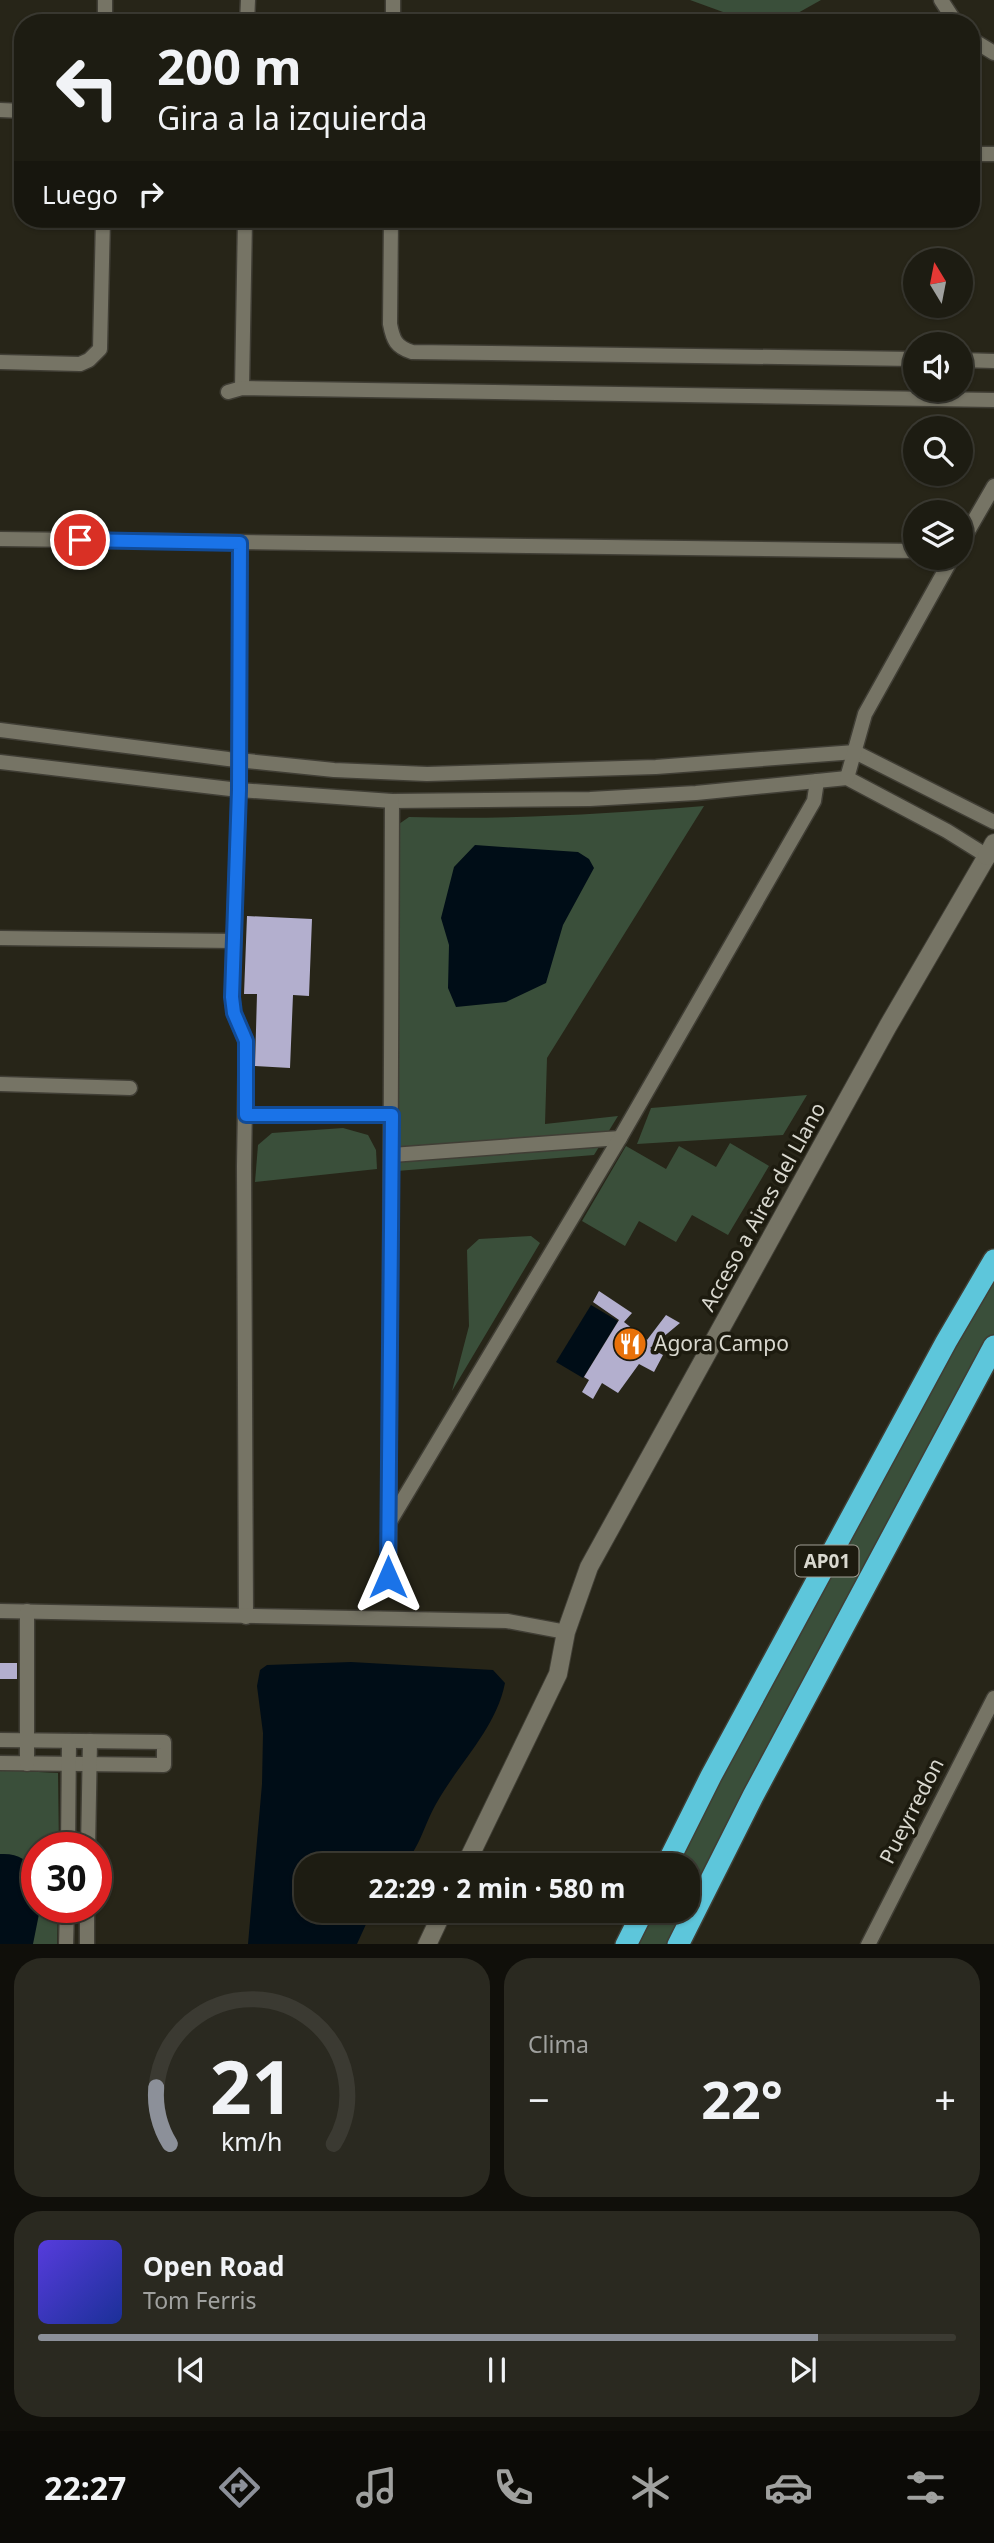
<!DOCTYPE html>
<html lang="es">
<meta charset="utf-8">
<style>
body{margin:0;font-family:"Noto Sans",sans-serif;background:#2a2920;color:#f1f3f6;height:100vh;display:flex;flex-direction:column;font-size:26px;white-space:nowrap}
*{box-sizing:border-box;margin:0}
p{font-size:23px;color:#a0a19f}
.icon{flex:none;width:38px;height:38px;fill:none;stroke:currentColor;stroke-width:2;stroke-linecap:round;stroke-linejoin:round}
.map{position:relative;height:1944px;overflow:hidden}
.side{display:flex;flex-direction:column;gap:14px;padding:14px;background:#100f0a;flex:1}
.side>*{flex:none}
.banner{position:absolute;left:14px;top:14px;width:966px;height:214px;border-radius:28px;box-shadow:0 2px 5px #0004,0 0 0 2px #3b3a32;background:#1d1c12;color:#f1f3f6;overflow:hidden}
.needle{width:46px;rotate:350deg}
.tools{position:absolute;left:903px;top:248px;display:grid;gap:14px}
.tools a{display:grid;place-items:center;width:70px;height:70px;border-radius:50%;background:#1d1c12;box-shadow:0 2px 5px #0004,0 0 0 2px #3b3a32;font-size:35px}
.speed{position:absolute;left:21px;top:1832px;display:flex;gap:14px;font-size:35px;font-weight:700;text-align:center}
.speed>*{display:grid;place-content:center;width:91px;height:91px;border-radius:50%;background:#1d1c12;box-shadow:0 2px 5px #0004,0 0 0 2px #3b3a32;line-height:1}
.speed .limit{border:10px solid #d22;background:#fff;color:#111}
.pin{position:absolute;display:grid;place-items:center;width:60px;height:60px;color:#fff;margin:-30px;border:4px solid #fff;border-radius:50%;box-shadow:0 2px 7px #0007}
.me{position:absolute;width:77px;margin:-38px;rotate:0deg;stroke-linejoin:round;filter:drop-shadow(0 0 5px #0008)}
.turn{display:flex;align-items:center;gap:24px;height:147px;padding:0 28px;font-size:32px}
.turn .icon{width:91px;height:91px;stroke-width:2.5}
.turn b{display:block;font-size:49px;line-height:60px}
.then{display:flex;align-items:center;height:66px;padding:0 28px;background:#0003;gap:14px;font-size:26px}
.big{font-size:52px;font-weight:700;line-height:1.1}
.side .card{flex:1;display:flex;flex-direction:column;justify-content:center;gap:10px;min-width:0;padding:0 24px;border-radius:28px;background:#2a2920}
.side .dial{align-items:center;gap:0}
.dial svg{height:182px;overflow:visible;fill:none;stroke:#3b3a32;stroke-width:7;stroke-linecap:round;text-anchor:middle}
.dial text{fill:#f1f3f6;stroke:none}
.song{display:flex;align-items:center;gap:21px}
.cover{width:84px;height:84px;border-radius:10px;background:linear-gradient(135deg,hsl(250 70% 55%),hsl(230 70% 35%))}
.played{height:7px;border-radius:4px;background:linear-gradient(90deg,#8c9099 85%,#3b3a32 85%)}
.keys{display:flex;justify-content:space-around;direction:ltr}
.heat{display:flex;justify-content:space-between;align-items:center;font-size:38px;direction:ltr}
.side .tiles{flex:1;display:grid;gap:14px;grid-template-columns:1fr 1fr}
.card:last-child{grid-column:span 2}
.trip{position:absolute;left:294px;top:1853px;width:406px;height:70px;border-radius:28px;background:#1d1c12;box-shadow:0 2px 5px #0004,0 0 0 2px #3b3a32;font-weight:700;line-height:70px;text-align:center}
.menu{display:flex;height:112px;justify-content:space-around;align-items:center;background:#0c0b07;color:#a0a19f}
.menu .icon{width:49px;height:49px}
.menu .on{color:#8c9099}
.menu b{font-size:32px;color:#f1f3f6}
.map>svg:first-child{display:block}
.green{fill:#3a4f3a}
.water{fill:#000d17}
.building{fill:#b3afce}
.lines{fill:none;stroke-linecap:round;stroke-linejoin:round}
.minor-casing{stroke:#403e35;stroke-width:17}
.tertiary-casing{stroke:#403e35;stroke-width:20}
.secondary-casing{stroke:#403e35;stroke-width:20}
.motorway-casing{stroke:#403e35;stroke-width:24}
.minor{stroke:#767465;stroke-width:14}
.tertiary{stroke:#767465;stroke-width:18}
.secondary{stroke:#767465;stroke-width:18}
.motorway{stroke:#5dc6db;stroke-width:21}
.route-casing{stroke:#114b97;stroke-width:18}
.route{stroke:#1a73e8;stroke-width:12}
.labels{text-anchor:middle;stroke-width:7;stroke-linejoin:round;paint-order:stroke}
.shield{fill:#1d1b0f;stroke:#a19f95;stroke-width:2}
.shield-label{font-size:19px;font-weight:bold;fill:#d9d8cf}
.street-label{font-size:21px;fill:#d9d8cf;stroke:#1d1b0f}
.poi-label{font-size:21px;fill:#d9d8cf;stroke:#1d1b0f;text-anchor:start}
</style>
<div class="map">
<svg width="994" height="1945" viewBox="0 0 994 1945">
<rect width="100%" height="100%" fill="#272518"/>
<g class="green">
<polygon points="690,0 821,0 780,23 772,23 723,12"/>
<path d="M704,806L547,1058L545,1124L618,1116L594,1155L397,1171L399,824L409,817C508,820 605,814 704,806Z"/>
<polygon points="807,1095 783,1135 637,1144 651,1108"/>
<polygon points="343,1128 368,1135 376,1150 377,1169 255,1182 258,1145 272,1133"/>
<polygon points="730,1143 769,1166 728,1235 692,1215 676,1242 639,1221 625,1246 582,1221 626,1146 666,1169 679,1146 716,1167"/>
<polygon points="531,1236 540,1243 452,1391 469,1326 467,1250 479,1239"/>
<polygon points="994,1260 994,1346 678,1944 626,1945 643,1911 688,1911 688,1866 666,1865"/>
<polygon points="0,1770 58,1773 59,1848 37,1848 37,1908 58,1908 57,1944 0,1945"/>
</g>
<g class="water">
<polygon points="475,845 578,852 589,859 594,868 563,925 546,983 506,1002 456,1007 448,988 449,945 441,918 454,867"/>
<polygon points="591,1305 618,1321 583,1378 556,1362"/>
<path d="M351,1662L493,1670L505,1683C496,1729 458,1764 436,1804C424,1825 420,1848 403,1865L306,1866V1911H372L357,1944H248L262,1784L263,1733L257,1686L260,1670L267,1665Z"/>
<path d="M0,1854C36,1852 37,1881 37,1908L40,1909L33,1944H0Z"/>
</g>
<g class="building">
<polygon points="247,916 312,919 309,996 293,995 290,1068 255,1066 257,994 244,994"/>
<polygon points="599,1291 632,1313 624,1322 647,1340 666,1315 680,1323 650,1348 663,1355 654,1372 639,1364 618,1393 602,1383 593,1399 582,1392 589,1380 584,1377 619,1320 593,1302"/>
<rect x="0" y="1663" width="17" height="16"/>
</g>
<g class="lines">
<defs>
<g id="minor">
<polyline points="941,0 956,23"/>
<polyline points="105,23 105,0"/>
<polyline points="247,23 248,0"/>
<polyline points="393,23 393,0"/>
<polyline points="971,39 994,53"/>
<polyline points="0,110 23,111"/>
<polyline points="971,154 994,154"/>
<path d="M391,219L390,324C393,340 396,347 412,352L915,359"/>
<polyline points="961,360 994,361"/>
<polyline points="0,362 80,364 89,360 100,349 103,219"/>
<polyline points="242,388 245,219"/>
<polyline points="228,392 242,388 994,400"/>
<polyline points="0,539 915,551"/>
<polyline points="240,543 239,790 232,997 234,1013 246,1041 244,1166 246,1617"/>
<polyline points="961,543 994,486"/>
<polyline points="0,730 228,759 334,770 427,774 656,767 855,752 994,822"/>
<polyline points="0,762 239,790 392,801 590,799 696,793 847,778 947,831 987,856"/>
<polyline points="847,778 865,714 952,558"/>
<polyline points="0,938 234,941"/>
<polyline points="0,1084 130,1088"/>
<polyline points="246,1115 392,1115"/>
<polyline points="392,1155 620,1138"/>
<polyline points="389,1523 620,1138 814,801 817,781"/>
<polyline points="389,1577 392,801"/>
<polyline points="0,1611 507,1621 566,1632"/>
<polyline points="0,1740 164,1742 164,1765 0,1763"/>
<polyline points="27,1764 27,1611"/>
<polyline points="68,1848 69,1741"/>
<polyline points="88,1848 90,1741"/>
<polyline points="66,1945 67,1908"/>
<polyline points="87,1945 87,1908"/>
<polyline points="868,1945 994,1698"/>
</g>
<g id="tertiary">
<polyline points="465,1866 558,1674 566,1632 589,1567 888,1026 987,856"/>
<polyline points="427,1945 443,1911"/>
</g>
<polyline id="secondary" points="987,856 994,843"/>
<g id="motorway">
<polyline points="666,1866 711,1776 946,1342 994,1260"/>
<polyline points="626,1945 643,1911"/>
<polyline points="678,1945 753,1796 994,1346"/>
</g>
</defs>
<use href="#minor" class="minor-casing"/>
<use href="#tertiary" class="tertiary-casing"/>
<use href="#secondary" class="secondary-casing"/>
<use href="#motorway" class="motorway-casing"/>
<use href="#minor" class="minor"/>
<use href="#tertiary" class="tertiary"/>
<use href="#secondary" class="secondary"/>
<use href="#motorway" class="motorway"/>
</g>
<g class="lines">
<defs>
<polyline id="route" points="80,540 240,543 239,790 232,997 234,1013 246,1041 246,1115 392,1115 388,1577"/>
</defs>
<use href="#route" class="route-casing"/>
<use href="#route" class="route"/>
</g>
<defs>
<symbol id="restaurant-disc" viewBox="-11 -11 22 22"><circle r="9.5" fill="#e8710a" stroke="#1d1b0f"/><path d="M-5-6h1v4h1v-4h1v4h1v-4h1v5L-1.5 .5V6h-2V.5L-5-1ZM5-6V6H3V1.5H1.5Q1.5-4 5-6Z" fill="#fff"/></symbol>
</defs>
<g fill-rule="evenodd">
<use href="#restaurant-disc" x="611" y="1325" width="38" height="38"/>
</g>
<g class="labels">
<rect class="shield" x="795.5" y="1545.5" width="63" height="31" rx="5"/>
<g class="shield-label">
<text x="827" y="1568">AP01</text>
</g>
<g class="street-label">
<text transform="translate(763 1207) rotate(-61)" y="7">Acceso a Aires del Llano</text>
<text transform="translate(912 1811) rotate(-63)" y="7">Pueyrredon</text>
</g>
<g class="poi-label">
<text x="654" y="1351">Agora Campo</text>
</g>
</g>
</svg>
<div class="tools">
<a><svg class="needle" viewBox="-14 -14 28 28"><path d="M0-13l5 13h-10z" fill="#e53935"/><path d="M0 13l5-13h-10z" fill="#a0a19f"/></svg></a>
<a><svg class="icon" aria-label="sound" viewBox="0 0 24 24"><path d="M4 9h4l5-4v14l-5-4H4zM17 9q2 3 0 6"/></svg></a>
<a><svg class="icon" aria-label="search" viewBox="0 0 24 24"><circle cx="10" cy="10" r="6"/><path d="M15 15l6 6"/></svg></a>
<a><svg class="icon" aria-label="layers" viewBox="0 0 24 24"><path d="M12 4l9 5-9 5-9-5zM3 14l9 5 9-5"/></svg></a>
</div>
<div class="speed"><div class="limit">30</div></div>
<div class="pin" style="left:80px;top:540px;background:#d93025"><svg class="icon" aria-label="arrive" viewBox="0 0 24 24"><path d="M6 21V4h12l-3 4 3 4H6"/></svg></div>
<svg class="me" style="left:388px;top:1577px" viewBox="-20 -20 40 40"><path d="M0-17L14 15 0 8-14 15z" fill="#1a73e8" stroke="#fff" stroke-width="4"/></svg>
<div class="trip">22:29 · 2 min · 580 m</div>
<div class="banner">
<div class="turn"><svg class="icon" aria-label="left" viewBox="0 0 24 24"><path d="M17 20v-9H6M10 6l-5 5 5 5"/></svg><div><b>200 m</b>Gira a la izquierda</div></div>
<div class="then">Luego<svg class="icon" aria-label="right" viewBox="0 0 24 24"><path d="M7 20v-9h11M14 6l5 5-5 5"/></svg></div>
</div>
</div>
<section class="side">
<div class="tiles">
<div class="card dial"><svg viewBox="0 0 100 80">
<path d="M14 69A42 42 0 1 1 86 69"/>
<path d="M14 69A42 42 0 0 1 8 44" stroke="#8c9099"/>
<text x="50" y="56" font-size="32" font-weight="700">21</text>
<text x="50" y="72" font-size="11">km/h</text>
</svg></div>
<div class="card"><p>Clima</p>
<div class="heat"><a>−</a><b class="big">22°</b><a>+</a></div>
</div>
<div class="card">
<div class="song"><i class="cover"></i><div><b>Open Road</b><p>Tom Ferris</p></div></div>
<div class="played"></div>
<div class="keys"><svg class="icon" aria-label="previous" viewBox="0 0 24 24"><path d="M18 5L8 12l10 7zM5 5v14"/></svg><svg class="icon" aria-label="pause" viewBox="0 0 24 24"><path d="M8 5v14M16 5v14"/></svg><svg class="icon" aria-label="next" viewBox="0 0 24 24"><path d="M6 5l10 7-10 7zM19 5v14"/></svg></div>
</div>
</div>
</section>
<nav class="menu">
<b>22:27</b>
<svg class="icon on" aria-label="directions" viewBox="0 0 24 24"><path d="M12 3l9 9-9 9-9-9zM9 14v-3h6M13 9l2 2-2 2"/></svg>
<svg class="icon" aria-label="music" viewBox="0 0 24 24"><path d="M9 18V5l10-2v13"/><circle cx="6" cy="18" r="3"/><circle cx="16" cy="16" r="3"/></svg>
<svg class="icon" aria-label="phone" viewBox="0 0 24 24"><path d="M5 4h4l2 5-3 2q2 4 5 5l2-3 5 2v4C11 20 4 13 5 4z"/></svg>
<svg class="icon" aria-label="climate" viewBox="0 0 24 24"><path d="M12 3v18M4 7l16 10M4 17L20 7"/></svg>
<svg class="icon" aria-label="car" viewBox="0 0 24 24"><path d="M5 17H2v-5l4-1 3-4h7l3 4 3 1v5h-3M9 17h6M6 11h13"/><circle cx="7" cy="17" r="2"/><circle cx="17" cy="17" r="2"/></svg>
<svg class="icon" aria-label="filters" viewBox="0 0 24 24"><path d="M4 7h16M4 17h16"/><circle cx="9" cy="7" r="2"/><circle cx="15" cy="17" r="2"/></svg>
</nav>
